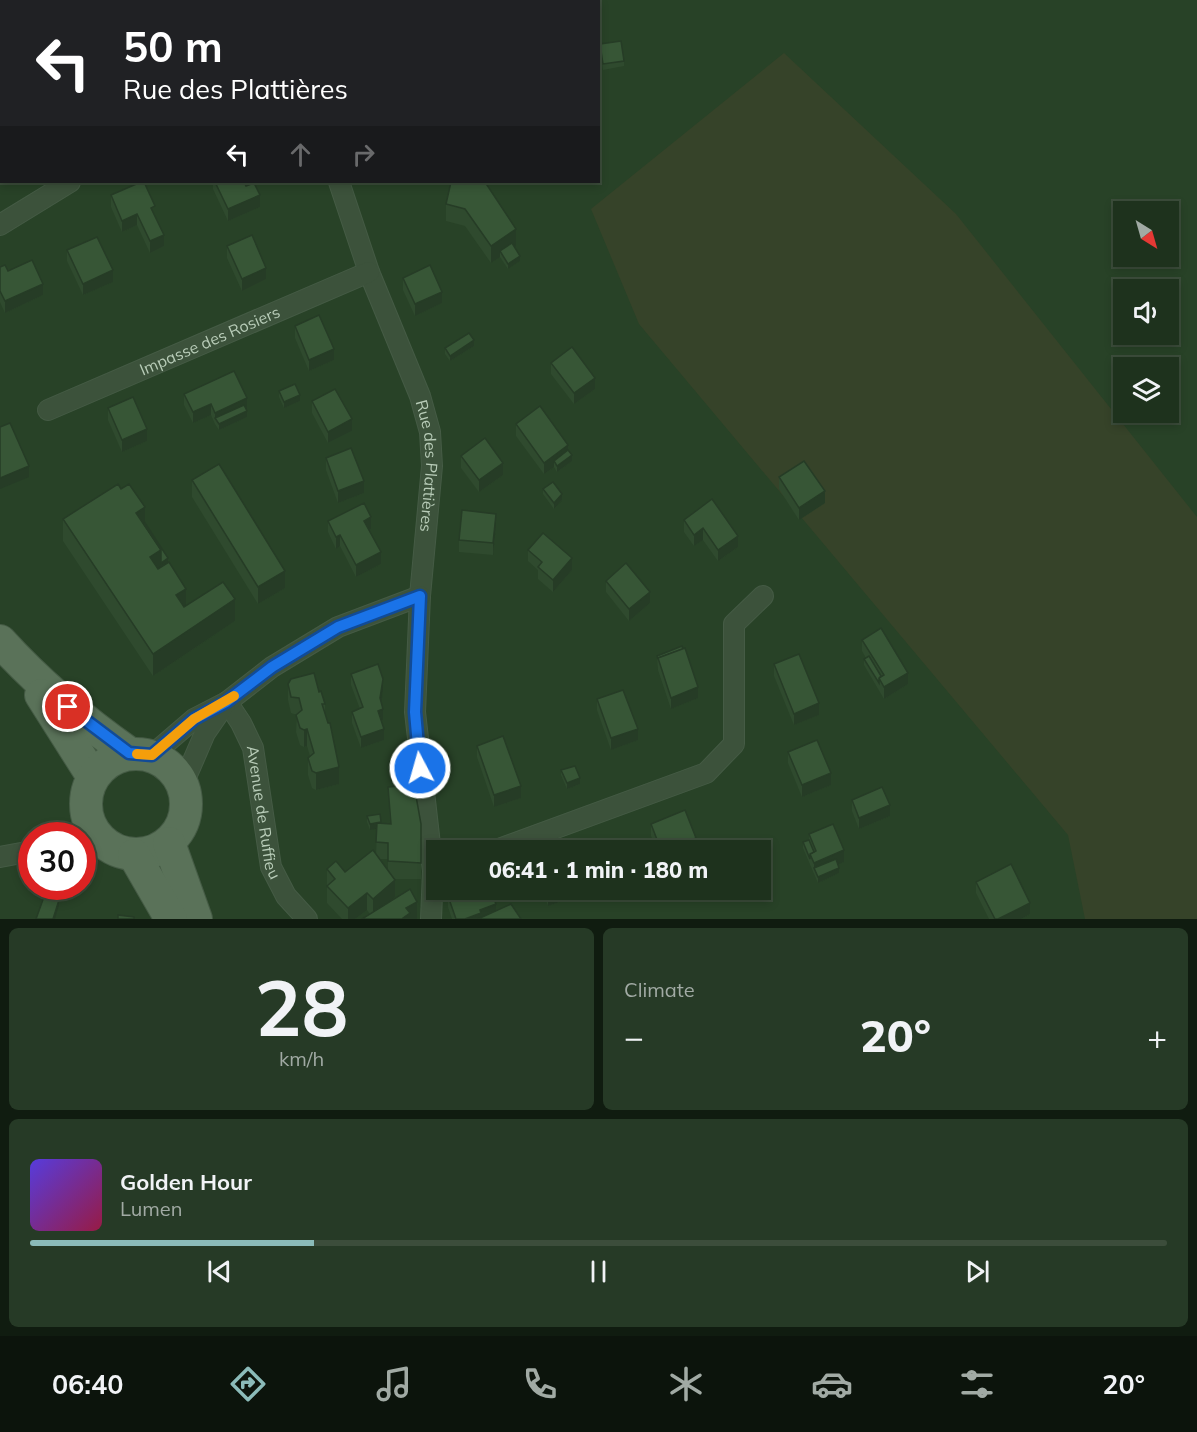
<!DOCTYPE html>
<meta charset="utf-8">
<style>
body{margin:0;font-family:Mulish,sans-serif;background:#263a26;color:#f1f3f6;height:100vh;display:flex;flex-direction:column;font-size:22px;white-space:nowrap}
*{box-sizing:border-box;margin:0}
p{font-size:20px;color:#a1aaa4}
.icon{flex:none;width:33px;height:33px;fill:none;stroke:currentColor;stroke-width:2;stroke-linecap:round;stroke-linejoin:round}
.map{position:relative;height:919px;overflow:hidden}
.drawer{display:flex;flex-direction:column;gap:9px;padding:9px;background:#101c10;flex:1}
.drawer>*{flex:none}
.banner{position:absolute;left:0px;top:0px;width:600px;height:183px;box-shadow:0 3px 9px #0003,0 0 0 2px #3c4d3b;background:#202124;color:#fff;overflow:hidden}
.needle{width:39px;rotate:143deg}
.fabs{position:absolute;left:1113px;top:201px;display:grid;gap:12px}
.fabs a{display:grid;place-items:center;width:66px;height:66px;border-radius:0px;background:#1e321d;box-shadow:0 3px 9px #0003,0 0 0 2px #3c4d3b;font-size:30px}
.speed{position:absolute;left:18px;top:822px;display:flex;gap:12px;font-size:30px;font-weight:700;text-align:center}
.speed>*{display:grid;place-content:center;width:78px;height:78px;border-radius:50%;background:#1e321d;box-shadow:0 3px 9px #0003,0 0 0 2px #3c4d3b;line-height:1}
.speed .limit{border:9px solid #d22;background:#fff;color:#111}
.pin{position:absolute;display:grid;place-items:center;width:51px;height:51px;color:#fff;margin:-26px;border:3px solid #fff;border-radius:50%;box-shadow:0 2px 6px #0007}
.me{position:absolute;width:66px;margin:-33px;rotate:354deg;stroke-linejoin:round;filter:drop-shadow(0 0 4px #0008)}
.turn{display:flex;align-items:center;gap:21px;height:126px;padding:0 24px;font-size:27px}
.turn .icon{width:78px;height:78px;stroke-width:2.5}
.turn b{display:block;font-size:42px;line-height:51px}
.lanes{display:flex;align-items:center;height:57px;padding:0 24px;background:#0003;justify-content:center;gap:30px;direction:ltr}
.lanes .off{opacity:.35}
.big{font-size:45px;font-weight:800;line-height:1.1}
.drawer .widget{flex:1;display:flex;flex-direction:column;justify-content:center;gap:9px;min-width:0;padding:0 21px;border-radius:9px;background:#263a26}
.drawer .dial{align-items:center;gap:0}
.dial b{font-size:78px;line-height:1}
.song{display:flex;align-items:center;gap:18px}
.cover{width:72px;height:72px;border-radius:9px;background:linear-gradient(135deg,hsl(250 70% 55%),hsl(340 70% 35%))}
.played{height:6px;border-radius:3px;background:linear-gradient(90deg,#8bbbb9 25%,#3c4d3b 25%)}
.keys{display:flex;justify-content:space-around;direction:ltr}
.heat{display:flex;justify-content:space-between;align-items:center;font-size:33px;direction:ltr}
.drawer .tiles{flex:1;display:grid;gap:9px;grid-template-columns:1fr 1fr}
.widget:last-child{grid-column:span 2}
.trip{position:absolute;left:426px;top:840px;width:345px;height:60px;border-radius:0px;background:#1e321d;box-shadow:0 3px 9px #0003,0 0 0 2px #3c4d3b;font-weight:800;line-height:60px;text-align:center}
.tab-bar{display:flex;height:96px;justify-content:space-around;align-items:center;background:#0c140c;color:#a1aaa4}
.tab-bar .icon{width:42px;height:42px}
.tab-bar .current{color:#8bbbb9}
.tab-bar b{font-size:27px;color:#f1f3f6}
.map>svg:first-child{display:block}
.green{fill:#364329}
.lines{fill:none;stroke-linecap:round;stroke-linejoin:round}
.lane-casing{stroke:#455b45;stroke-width:14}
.street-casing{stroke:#455b45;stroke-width:22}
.primary-casing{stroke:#455b45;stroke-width:34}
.lane{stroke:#3c523b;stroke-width:10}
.street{stroke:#3c523b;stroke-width:20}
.primary{stroke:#5a7259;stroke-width:32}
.wall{fill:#2f4a2e;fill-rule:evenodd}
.shaded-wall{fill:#263c26}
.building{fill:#375636;stroke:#263c26;stroke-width:1.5}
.route-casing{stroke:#114b97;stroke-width:15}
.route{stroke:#1a73e8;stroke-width:10}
.slow{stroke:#f59e0b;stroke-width:10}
.labels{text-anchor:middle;stroke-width:6;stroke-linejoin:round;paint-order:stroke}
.street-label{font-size:16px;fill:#b8ccb8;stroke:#203720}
</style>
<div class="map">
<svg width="1197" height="919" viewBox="0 0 1197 919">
<rect width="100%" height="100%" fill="#284227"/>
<polygon class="green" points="784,53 956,214 1197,517 1197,919 1085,919 1068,835 639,324 591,209"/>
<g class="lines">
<defs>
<polyline id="lane" points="61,0 62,2"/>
<g id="street">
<polyline points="288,0 289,2"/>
<path id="s1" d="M339,182L369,272L420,396L430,432L432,466L420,596L415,712L433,871L431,919"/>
<polyline points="0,225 70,182"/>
<path id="s2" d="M48,410L369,272"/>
<path id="s3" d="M227,702L241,723L253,748L271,867L286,896L307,919"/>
<polyline points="152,755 194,719 227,702 272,667 338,627 420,596"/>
<polyline points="183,784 205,733 225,704"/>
<polyline points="82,836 94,832"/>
<polyline points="496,850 706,773 734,744 734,624 763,596"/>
<polyline points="0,857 32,851"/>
</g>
<g id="primary">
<path d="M0,641C39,684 82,720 129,753"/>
<polyline points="41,695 93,777"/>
<circle cx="136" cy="804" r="50"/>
<polyline points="169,843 196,919"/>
<polyline points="134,855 171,919"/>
</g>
</defs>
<use href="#lane" class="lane-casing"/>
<use href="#street" class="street-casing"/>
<use href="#primary" class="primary-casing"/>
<use href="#lane" class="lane"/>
<use href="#street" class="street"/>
<use href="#primary" class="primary"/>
</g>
<g class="wall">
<polygon points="600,44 624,61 624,66 603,70"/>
<polygon points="213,182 244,182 260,207 228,221 213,189"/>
<polygon points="451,182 516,246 514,247 520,261 508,269 500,257 491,263 465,226 446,221 446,204"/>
<polygon points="111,195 155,215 164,246 150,253 137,225 122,232 111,207"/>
<polygon points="227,246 266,279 242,291 227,258"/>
<polygon points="67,250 113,282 83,295 67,261"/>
<polygon points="0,267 7,270 12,269 43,295 5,313 0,302"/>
<polygon points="403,278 442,303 415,316 403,290"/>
<polygon points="295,326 334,360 309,371 295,338"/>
<polygon points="474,346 450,361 445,354 445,348"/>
<polygon points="551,363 595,389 574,404 551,374"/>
<polygon points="279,391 300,401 284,408 279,397"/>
<polygon points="184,394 247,410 247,417 219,430 215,424 211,415 193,423 184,405"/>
<polygon points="312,401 352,431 328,443 312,413"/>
<polygon points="108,408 147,441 122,452 108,420"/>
<polygon points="516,424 572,461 557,472 554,467 544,474 516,436"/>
<polygon points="461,456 503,475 479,492 461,468"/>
<polygon points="326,458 364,493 338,503 326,470"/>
<polygon points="779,477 825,503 799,520 779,489"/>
<polygon points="192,480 285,588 258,604 192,497"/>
<polygon points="543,489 562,500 554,509 543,494"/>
<polygon points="712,499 738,547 718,561 703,540 694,546 684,532 684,520"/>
<polygon points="63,519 145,523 168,563 186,605 235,621 153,676 63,541"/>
<polygon points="328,521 371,529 369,530 381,564 356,577 340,546 336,549 328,532"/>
<polygon points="496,525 493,555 459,552 459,540"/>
<polygon points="528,550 572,570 553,592 538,579 538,570 528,561"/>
<polygon points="606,581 650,603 629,621 606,592"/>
<polygon points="862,640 908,684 884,699 864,665 864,659 866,658 862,651"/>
<polygon points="657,656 698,698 671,709 658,670"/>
<polygon points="774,664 819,715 794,725 774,676"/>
<polygon points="351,674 383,691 381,702 383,720 381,721 384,740 361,748 352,723 352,712 360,709 351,685"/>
<polygon points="288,684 319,692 325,704 325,713 339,784 316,790 312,788 308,775 308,758 310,756 307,746 304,747 300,745 296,732 297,715 291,713 288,700"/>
<polygon points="597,699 638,740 611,750 597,710"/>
<polygon points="477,746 521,798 494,807 477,757"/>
<polygon points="788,752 831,785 802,797 788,763"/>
<polygon points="561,770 580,784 567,789 561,775"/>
<path d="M388,787L421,824V879H394L395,897L389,902L417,919H362L370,914L367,910L355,919H342L327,903V869L345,872L376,855L377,828L370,830L367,822V816L381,823L390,824ZM380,859H388V870Z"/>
<polygon points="852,800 890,816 859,829 852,811"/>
<polygon points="651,824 696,850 657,850 651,836"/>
<polygon points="809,834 844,862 838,864 839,873 818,883 803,848 803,842 809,840"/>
<polygon points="976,882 1030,914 1021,919 989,919 976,893"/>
<polygon points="542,890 594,890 548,906"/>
<polygon points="448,896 496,911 521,919 452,919 448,907"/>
</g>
<g class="shaded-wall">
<polygon points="3,0 9,0 9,2 2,2 2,13 0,13 0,2"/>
<polygon points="228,0 248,0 245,2 225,2"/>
<polygon points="416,0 426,0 426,2 413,2"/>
<polygon points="260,195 260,207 228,221 228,209"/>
<polygon points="137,214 137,225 122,232 122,221"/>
<polygon points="516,229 516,246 503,255 500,251 500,257 491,263 491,246"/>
<polygon points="164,235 164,246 150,253 150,241"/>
<polygon points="520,256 520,261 508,269 508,264"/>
<polygon points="266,268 266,279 242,291 242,279"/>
<polygon points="113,270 113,282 83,295 83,284"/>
<polygon points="43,284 43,295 5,313 5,301"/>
<polygon points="442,292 442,303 415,316 415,304"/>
<polygon points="474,340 474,346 450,361 450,356"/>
<polygon points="334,349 334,360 309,371 309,360"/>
<polygon points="595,378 595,389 574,404 574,393"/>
<polygon points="300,395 300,401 284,408 284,402"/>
<polygon points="247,398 247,410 215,418 215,413"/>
<polygon points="211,404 211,415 193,423 193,412"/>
<polygon points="247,411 247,417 219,430 219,424"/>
<polygon points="352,419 352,431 328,443 328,432"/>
<polygon points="147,429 147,441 122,452 122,440"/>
<polygon points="568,445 568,456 554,461 554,467 544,474 544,463"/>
<polygon points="572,455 572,461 557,472 557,466"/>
<polygon points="503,463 503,475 479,492 479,480"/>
<polygon points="29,466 29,477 0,489 0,478"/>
<polygon points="364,481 364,493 338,503 338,491"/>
<polygon points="825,491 825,503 799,520 799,508"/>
<polygon points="562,494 562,500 554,509 554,503"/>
<polygon points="145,507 145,529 136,513"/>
<polygon points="496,514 496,525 493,555 493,543"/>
<polygon points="371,517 371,529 364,532 364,521"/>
<polygon points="703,528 703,540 694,546 694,535"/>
<polygon points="340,535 340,546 336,549 336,537"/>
<polygon points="738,536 738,547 718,561 718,550"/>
<polygon points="161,550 168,558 168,564 150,579 150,557"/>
<polygon points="381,552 381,564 356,577 356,565"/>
<polygon points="572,558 572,570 553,592 553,580"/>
<polygon points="285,571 285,588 258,604 258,587"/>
<polygon points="186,589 186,611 176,595"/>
<polygon points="650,592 650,603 629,621 629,609"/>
<polygon points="235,599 235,621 153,676 153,654"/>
<polygon points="908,673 908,684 884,699 884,687"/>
<polygon points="383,679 383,691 380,710 380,698"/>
<polygon points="698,687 698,698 671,709 671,698"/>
<polygon points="819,703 819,715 794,725 794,714"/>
<polygon points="383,709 383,720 378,722 378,711"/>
<polygon points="307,729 307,746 304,747 304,730"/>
<polygon points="384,729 384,740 361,748 361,737"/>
<polygon points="638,729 638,740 611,750 611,738"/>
<polygon points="339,767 339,784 316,790 316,773"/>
<polygon points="831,773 831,785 802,797 802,785"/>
<polygon points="580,778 580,784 567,789 567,783"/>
<polygon points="521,786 521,798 494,807 494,795"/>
<polygon points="890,805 890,816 859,829 859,818"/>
<polygon points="381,822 381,828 370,830 370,824"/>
<polygon points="696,838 696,850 661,850"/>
<polygon points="844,850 844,862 816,873 814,868 814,863"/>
<polygon points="839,868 839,873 818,883 818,877"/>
<polygon points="766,871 766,876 760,879 760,873"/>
<polygon points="395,880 395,897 373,916 373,899"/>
<polygon points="562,890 594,890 548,906 548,895"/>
<polygon points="367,893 367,910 355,919 348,919 348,908"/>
<polygon points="59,900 59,905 55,919 53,919"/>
<polygon points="417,902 417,919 403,919 406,908"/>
<polygon points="1030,903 1030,914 1021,919 998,919"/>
<polygon points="496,904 496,916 486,919 465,919 480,910"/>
</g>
<g class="building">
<polygon points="45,0 51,0 52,2 42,1"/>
<polygon points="334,0 363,0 364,2 335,2"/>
<polygon points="396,0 416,0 413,2 397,2"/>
<rect x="544" y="0" width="29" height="2"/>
<polygon points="621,41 624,61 603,64 600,44"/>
<polygon points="0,111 2,113 2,151 0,149"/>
<polygon points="141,182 144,182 155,206 151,208 164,235 150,241 137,214 122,221 111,195"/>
<polygon points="215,182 244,182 246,186 254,183 260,195 228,209"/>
<polygon points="451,182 485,182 516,229 491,246 465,209 446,204"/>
<polygon points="252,235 266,268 242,279 227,246"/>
<polygon points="97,237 113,270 83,284 67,250"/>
<polygon points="512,243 520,256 508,264 500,251"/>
<polygon points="32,260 43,284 5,301 0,291 0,267 5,265 8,271"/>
<polygon points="430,265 442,292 415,304 403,278"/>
<polygon points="319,315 334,349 309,360 295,326"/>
<polygon points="469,333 474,340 450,356 445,348"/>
<polygon points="572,347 595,378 574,393 551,363"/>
<polygon points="234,371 247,398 215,413 211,404 193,412 184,394"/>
<polygon points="295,384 300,395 284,402 279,391"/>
<polygon points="335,389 352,419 328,432 312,401"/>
<polygon points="133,397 147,429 122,440 108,408"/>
<polygon points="244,405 247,411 219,424 215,418"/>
<polygon points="540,406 568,445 544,463 516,424"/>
<polygon points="10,423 29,466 0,478 0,427"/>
<polygon points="485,438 503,463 479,480 461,456"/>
<polygon points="351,448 364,481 338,491 326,458"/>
<polygon points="568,450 572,455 557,466 554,461"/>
<polygon points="804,461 825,491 799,508 779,477"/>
<polygon points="219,464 285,571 258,587 192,480"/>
<polygon points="553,482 562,494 554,503 543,489"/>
<polygon points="118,484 121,489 129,484 145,507 136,513 161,550 150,557 158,569 169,562 186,589 176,595 184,607 223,582 235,599 153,654 63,519"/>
<polygon points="712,499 738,536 718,550 703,528 694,535 684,520"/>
<polygon points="364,503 371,517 364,521 381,552 356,565 340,535 336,537 328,521"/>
<polygon points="462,510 496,514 493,543 459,540"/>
<polygon points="145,523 168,558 161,563 161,550 144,524"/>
<polygon points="543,533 572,558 553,580 538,567 542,562 528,550"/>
<polygon points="626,563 650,592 629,609 606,581"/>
<polygon points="881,628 908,673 884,687 879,678 884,675 862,640"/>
<polygon points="682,646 683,649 658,658 658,659 657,656"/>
<polygon points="685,648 698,687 671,698 658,658"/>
<polygon points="799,654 819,703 794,714 774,664"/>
<polygon points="869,656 881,676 879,678 879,683 864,659"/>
<polygon points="378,664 383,679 380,698 383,709 378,711 384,729 361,737 352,712 363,707 351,674"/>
<polygon points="314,673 319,692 321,691 325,704 322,704 328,723 330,723 339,767 316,773 312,771 308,758 314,753 307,729 304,730 300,728 296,715 302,710 299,698 291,697 288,684 291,679"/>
<polygon points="623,690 638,729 611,738 597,699"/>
<polygon points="503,736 521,786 494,795 477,746"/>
<polygon points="817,740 831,773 802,785 788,752"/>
<polygon points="575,766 580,778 567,783 561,770"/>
<polygon points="414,785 421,824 421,863 388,861 388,843 376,842 377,823 391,824 388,787"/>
<polygon points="882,787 890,805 859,818 852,800"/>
<polygon points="685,810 696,838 661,850 651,824"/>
<polygon points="380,814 381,822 370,824 367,816"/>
<polygon points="833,824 844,850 814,863 810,854 816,851 809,834"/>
<polygon points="809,840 814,852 810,854 810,859 803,842"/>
<polygon points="373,850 395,880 373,899 367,893 348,908 327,886 335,879 327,869 336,861 345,872"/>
<polygon points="836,859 839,868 818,877 814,868"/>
<polygon points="760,860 766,871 760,873"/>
<polygon points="1011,864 1030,903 998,919 995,919 976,882"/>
<polygon points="410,889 417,902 406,908 410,913 403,918 404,919 362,919"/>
<polygon points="466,890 490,890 496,904 480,910 481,913 465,919 456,919 448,896"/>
<polygon points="546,890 562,890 548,895"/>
<polygon points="45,894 59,900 53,919 36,919"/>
<polygon points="511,904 521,919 478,919"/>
<polygon points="118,915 134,917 134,919 118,919"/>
</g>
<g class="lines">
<defs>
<polyline id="route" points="68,707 129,753 152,755 194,719 226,702 272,667 338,627 420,596 415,712 420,768"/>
</defs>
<use href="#route" class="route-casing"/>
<use href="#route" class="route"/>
<polyline class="slow" points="137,754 152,755 194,719 234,696"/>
</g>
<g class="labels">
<g class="street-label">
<text dy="6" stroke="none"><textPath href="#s2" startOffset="176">Impasse des Rosiers</textPath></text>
<text dy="6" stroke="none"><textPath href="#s1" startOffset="300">Rue des Plattières</textPath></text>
<text dy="6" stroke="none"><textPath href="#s3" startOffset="118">Avenue de Ruffieu</textPath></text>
</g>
</g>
</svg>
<div class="fabs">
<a><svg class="needle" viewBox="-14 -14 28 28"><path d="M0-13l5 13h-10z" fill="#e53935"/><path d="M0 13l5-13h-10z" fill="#a1aaa4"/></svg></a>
<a><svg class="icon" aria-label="sound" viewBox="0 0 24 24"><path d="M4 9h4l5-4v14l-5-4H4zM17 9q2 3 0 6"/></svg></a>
<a><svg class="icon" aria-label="layers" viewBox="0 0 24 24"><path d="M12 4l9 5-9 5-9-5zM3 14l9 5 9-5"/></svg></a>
</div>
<div class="speed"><div class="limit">30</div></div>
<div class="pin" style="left:68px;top:707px;background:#d93025"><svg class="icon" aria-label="arrive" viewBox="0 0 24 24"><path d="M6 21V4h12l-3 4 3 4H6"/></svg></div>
<svg class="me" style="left:420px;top:768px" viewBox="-20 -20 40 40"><circle r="17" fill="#1a73e8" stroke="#fff" stroke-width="3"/><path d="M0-11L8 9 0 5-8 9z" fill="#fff"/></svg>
<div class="trip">06:41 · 1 min · 180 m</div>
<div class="banner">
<div class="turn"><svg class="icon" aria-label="left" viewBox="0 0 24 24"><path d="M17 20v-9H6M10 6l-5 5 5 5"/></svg><div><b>50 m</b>Rue des Plattières</div></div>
<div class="lanes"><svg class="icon" aria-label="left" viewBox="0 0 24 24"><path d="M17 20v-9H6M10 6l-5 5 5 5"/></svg><svg class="icon off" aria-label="ahead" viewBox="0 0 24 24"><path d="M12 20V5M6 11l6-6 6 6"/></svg><svg class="icon off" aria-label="right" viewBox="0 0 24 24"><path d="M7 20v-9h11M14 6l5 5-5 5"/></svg></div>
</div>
</div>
<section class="drawer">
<div class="tiles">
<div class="widget dial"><b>28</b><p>km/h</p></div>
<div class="widget"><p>Climate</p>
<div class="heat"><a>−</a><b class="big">20°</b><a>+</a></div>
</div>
<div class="widget">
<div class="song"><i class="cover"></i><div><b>Golden Hour</b><p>Lumen</p></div></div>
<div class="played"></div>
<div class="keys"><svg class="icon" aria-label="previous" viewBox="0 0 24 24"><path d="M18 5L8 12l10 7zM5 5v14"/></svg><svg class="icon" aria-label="pause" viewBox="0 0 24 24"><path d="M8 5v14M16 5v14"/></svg><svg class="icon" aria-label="next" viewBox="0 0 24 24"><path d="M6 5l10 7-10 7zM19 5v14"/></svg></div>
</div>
</div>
</section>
<nav class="tab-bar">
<b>06:40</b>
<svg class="icon current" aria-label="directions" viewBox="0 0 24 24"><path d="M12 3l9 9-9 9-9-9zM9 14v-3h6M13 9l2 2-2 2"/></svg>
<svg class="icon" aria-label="music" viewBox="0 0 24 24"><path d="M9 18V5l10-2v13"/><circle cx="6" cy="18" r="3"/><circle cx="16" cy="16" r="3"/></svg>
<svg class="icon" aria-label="phone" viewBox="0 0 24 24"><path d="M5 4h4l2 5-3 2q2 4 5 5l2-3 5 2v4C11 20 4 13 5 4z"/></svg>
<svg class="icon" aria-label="climate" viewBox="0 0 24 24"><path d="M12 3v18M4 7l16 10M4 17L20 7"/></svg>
<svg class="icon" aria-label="car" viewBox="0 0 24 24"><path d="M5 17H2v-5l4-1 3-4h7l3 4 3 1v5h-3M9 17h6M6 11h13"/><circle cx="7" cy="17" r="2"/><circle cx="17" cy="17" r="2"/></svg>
<svg class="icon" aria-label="filters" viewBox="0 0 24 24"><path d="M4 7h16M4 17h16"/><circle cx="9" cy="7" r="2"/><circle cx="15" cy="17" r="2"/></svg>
<b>20°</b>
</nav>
